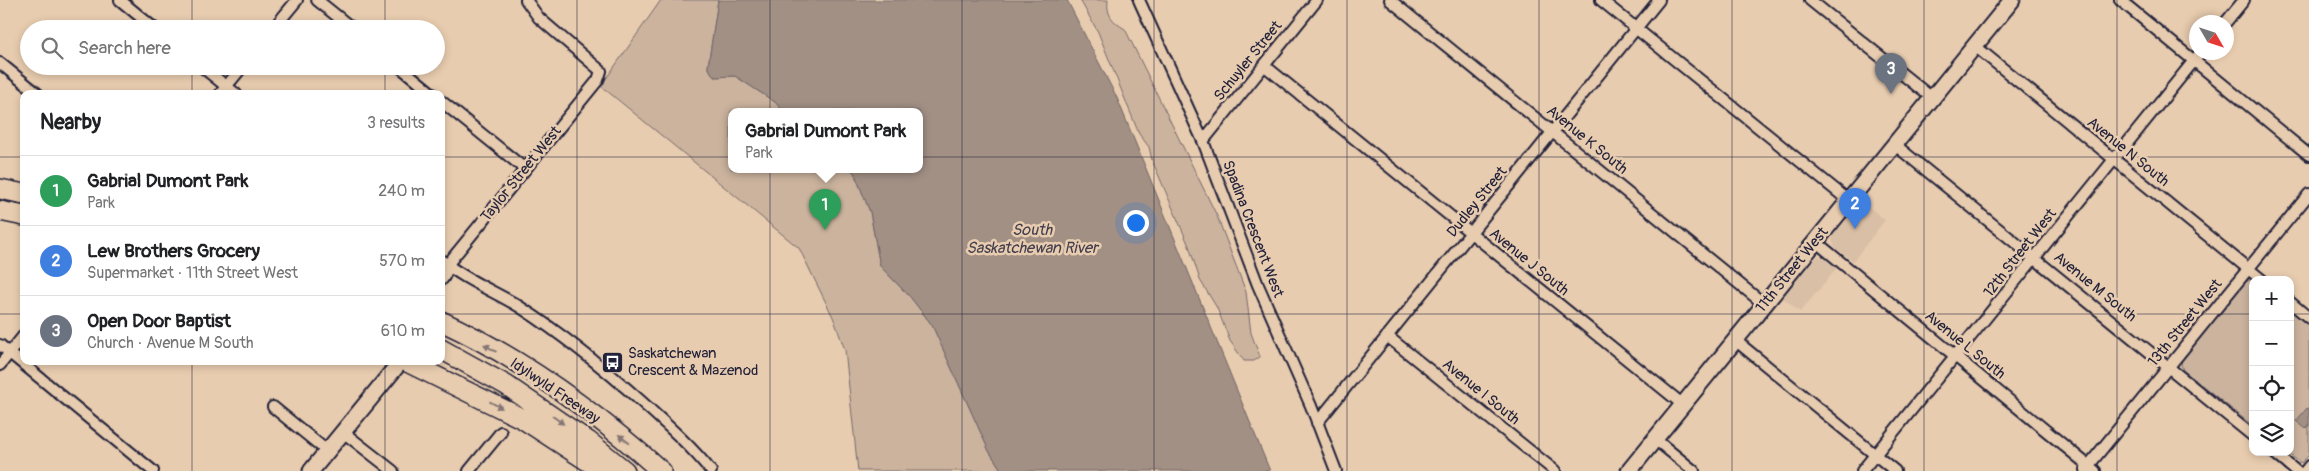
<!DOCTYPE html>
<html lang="en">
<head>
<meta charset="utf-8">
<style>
	body { margin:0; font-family:Pangolin,sans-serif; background:#f6f6f6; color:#202124 }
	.controls { position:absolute; right:15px; bottom:15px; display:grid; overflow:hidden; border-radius:10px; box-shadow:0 2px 8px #0003 }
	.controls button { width:45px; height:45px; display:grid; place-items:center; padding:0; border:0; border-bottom:1px solid #e0e0e0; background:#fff; color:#202124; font:25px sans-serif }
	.compass { position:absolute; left:2189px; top:15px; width:45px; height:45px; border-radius:50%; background:#fff; box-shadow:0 2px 8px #0003; rotate:129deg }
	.you { position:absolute; left:1135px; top:222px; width:18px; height:18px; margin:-12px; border:4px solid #fff; border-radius:50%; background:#1a73e8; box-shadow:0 0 0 8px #1a73e833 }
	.badge { display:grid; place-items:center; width:32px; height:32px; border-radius:50%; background:#0f766e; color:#fff; font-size:16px; font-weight:700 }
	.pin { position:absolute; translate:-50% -41px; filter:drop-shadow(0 1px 2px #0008) }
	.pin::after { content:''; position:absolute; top:26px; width:18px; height:15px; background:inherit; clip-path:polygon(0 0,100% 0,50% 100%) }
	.popup { position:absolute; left:728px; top:108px; width:195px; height:65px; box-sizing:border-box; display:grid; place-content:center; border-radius:10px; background:#fff; filter:drop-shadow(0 1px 4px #0005); font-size:16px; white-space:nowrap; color:#757577 }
	.popup b { font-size:19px; color:#202124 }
	.popup::after { content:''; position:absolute; left:50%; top:100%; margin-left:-10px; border:10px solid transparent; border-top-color:#fff }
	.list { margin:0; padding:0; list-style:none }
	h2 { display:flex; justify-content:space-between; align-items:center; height:65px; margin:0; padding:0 20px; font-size:21px }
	h2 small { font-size:16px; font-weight:400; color:#757577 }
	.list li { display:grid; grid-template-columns:32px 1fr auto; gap:15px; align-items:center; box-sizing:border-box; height:70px; padding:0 20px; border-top:1px solid #e0e0e0 }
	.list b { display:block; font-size:19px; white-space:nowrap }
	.list p { margin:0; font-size:16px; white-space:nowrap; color:#757577 }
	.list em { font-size:16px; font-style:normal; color:#757577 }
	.icon { flex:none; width:28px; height:28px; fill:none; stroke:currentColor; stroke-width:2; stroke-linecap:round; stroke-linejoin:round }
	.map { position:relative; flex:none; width:2309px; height:471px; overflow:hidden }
	.search { position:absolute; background:#fff; box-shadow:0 2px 8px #0003; left:20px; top:20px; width:425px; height:55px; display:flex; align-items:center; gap:12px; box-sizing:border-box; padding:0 18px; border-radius:28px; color:#757577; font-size:19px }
	.panel { position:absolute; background:#fff; box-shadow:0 2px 8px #0003; left:20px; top:90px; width:425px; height:275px; border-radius:10px }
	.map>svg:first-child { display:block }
	.built { fill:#d9bfa6 }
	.green { fill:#cbb39e; stroke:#766a6c }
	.water { fill:#a29085; stroke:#6f6467 }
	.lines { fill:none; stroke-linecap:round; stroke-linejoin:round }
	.street-casing { stroke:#22223b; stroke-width:14 }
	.secondary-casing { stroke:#22223b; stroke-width:19 }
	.highway-casing { stroke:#22223b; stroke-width:22 }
	.street { stroke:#e8ccaf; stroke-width:10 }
	.secondary { stroke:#e8ccaf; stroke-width:15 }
	.highway { stroke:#e8ccaf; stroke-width:19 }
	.oneway { fill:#857775 }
	.grid { fill:none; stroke:#22223b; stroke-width:1; stroke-opacity:0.55 }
	.labels { text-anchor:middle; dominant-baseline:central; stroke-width:5; stroke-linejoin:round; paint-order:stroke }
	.street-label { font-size:15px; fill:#22223b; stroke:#e8ccaf }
	.poi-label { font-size:15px; fill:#22223b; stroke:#e8ccaf; text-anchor:start }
	.water-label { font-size:16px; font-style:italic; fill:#423e4e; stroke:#e8ccaf }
</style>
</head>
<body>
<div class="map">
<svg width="2309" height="471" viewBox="0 0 2309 471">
	<rect width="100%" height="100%" fill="#e8ccaf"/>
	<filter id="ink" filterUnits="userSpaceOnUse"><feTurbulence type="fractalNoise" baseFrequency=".02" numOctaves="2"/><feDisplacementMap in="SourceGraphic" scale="10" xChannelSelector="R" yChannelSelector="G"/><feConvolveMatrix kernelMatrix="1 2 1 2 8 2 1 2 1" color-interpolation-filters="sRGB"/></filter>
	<g filter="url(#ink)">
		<path class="built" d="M1863,202L1885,220L1853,261L1836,248L1832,240L1834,234Z
			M1818,256L1822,257L1837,268L1800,312L1782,297Z"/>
		<path class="green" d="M661,0H718L708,67L714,77L735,76L775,102L783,111H731V169H850L854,172L870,212L880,266L911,298L932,325L989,451L1002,471H858L845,350L833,317L799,248L601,86Z
			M1080,0H1108C1106,15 1113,22 1125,29L1217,216L1246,292L1251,333L1260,357L1254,361H1244L1230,341L1217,308L1200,280L1189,246L1152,160L1149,147L1139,134L1098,32Z
			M2251,279L2254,280L2253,426L2183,370L2181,365L2182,360L2244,283Z
			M2290,309L2309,324V455L2301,463L2286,452H2290Z"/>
		<path class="water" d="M718,0H1067L1117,98L1270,471H1002L989,451L932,325L911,298L880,266L870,212L854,172L850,169H919V111H783L775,102L735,76L714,77L708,67Z
			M2307,408L2309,409V426L2306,429L2296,421Z"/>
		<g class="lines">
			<defs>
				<path id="street" d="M120,0L155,29
					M317,0L353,29
					M1139,0L1203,141L1258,285L1311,406L1336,471
					M1390,0L1764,304
					M1601,0L1848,200
					M1810,0L1932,98
					M2120,0L2309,155
					M2226,22L2244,0
					M273,29L297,0
					M1975,46L2262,280
					M0,63L38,94
					M201,66L236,94
					M399,66L433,94
					M1265,66L1682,404
					M220,94L243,66
					M441,101L525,169
					M1203,141L1317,0
					M1894,144L2253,436
					M1815,241L2095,471
					M441,260C465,280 494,291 520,307C565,336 604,368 643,403C667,425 691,446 711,471
					M447,265L598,80L601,71L539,18L526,0
					M2290,302L2309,318
					M1387,336L1555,471
					M1735,340L1895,471
					M0,345L153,471
					M0,365L24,335
					M273,407L327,451
					M1317,423L1659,0
					M343,432L393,471
					M1655,439L1694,471
					M2273,452L2296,471
					M2085,470L2309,194
					M469,471L501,432
					M1862,471L2201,52
					M2305,471L2309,466"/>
				<path id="secondary" d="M441,277L447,265
					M311,471L401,361
					M1629,471L2012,0"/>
				<path id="highway" d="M0,189L24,194
					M0,211L24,216
					M441,321C521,358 596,413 661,471
					M441,349L506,385L588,441L625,471
					M405,361L523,419L603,471"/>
			</defs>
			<use href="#street" class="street-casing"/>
			<use href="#secondary" class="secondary-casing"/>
			<use href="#highway" class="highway-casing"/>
			<use href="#street" class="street"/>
			<use href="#secondary" class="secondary"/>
			<use href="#highway" class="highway"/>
		</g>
		<defs><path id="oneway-solid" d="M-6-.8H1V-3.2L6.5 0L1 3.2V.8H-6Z" transform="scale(1.25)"/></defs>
		<g class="oneway">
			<use href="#oneway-solid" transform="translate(490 348) rotate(-149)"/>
			<use href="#oneway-solid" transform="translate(496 405) rotate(28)"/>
			<use href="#oneway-solid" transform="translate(558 420) rotate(36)"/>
			<use href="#oneway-solid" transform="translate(624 439) rotate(-142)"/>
		</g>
	</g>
	<path class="grid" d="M192,0V29M385,0V29M577,0V471M770,0V471M962,0V471M1154,0V471M1347,0V471M1539,0V471M1732,0V471M1924,0V471M2117,0V471M192,66V94M385,66V94M0,157H24M441,157H2309M0,314H24M441,314H2253M2290,314H2309M192,361V471M385,361V471"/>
	<defs>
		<symbol id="bus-square" viewBox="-11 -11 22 22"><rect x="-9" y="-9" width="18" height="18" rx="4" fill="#22223b" stroke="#e8ccaf"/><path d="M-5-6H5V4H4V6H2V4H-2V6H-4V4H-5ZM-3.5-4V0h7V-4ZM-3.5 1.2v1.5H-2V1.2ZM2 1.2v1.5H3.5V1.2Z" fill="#fff"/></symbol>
	</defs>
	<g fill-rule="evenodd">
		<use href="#bus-square" x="600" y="350" width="25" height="25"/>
	</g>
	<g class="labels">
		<g class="street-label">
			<text transform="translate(1248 61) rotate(-51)">Schuyler Street</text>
			<text transform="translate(1587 140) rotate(39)">Avenue K South</text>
			<text transform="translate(2128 152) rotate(39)">Avenue N South</text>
			<text transform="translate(521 174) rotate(-51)">Taylor Street West</text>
			<text transform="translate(1477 202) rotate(-51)">Dudley Street</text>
			<text transform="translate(1253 229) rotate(69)">Spadina Crescent West</text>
			<text transform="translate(2020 253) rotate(-52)">12th Street West</text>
			<text transform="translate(1529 262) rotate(39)">Avenue J South</text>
			<text transform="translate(1792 270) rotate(-51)">11th Street West</text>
			<text transform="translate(2095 287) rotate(39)">Avenue M South</text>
			<text transform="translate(2185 323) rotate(-51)">13th Street West</text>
			<text transform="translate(1965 345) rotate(39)">Avenue L South</text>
			<text transform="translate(555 391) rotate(34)">Idylwyld Freeway</text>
			<text transform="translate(1481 392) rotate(39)">Avenue I South</text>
		</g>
		<g class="poi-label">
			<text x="628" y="353">Saskatchewan<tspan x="628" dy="17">Crescent &amp; Mazenod</tspan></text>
		</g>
		<g class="water-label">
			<text x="1032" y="230">South<tspan x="1032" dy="18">Saskatchewan River</tspan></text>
		</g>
	</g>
</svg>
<div class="controls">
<button>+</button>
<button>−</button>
<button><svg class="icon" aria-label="locate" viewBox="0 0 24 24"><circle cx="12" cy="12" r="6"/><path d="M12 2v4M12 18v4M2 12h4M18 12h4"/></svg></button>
<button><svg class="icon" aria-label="layers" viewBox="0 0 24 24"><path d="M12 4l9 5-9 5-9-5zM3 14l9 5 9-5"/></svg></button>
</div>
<svg class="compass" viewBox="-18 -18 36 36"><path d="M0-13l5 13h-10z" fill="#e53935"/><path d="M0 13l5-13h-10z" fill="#757577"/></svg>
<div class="you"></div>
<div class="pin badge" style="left:825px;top:230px;background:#2e9e5b">1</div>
<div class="popup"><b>Gabrial Dumont Park</b>Park</div>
<div class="pin badge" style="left:1855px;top:229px;background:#3f7fe0">2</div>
<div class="pin badge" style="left:1891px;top:94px;background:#6b7280">3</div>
<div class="search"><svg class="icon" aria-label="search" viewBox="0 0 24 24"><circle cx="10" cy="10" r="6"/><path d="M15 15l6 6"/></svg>Search here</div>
<section class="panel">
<h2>Nearby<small>3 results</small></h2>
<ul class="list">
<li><span class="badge" style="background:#2e9e5b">1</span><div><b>Gabrial Dumont Park</b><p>Park</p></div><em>240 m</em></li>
<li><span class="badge" style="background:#3f7fe0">2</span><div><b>Lew Brothers Grocery</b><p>Supermarket · 11th Street West</p></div><em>570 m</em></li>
<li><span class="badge" style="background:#6b7280">3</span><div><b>Open Door Baptist</b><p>Church · Avenue M South</p></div><em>610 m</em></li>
</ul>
</section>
</div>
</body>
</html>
